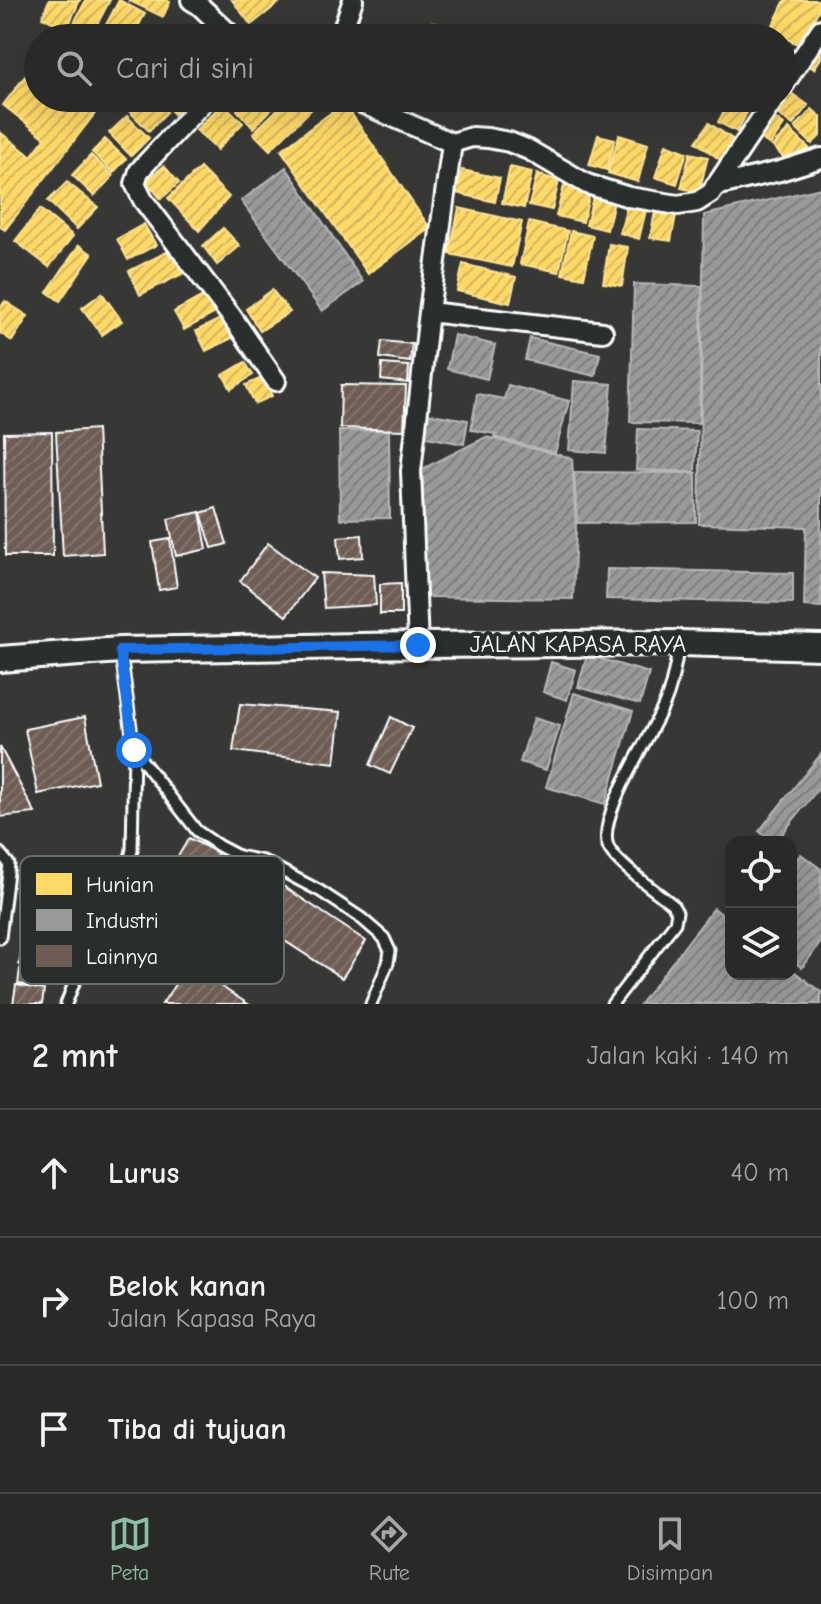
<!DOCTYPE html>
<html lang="id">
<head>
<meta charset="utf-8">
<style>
	body { margin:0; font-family:"Comic Neue",sans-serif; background:#313130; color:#f1f3f6 }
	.controls { position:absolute; right:24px; bottom:24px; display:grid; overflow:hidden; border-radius:16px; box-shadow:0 8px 32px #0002 }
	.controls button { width:72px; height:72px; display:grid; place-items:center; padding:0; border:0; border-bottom:2px solid #454545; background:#292928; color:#f1f3f6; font:40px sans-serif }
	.stop { position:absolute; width:24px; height:24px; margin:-18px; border:6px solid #1a73e8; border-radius:50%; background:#fff }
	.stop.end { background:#1a73e8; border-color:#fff; box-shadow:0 2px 8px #0008 }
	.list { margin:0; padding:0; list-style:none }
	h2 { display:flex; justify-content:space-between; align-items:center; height:104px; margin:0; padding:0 32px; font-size:34px }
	h2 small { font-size:26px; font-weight:400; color:#a5a6a8 }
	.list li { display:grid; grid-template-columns:52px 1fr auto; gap:24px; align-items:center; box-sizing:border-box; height:128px; padding:0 32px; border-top:2px solid #454545 }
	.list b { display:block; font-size:30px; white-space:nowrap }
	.list p { margin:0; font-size:26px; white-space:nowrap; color:#a5a6a8 }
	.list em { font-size:26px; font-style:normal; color:#a5a6a8 }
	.icon { flex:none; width:44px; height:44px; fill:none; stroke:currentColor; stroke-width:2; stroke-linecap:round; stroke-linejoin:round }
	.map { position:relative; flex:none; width:821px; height:1004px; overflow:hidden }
	.search { position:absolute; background:#292928; box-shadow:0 8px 32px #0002; left:24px; right:24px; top:24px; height:88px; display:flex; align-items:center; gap:20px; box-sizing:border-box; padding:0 28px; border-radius:44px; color:#a5a6a8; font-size:30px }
	.sheet { height:488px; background:#292928 }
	nav { display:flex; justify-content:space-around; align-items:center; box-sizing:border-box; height:112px; border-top:2px solid #454545; background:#292928; font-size:22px; color:#a5a6a8 }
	nav a { display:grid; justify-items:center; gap:4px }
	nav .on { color:#8abfa5 }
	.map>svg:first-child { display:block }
	.homes { fill:url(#homes-hatch); stroke:#ffe494; stroke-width:2 }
	.industry { fill:url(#industry-hatch); stroke:#b8b8b8; stroke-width:2 }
	.building { fill:url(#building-hatch); stroke:#fff; stroke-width:2 }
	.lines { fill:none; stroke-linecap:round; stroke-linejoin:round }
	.lane-casing { stroke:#fff; stroke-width:15 }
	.street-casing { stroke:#fff; stroke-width:24 }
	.secondary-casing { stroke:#fff; stroke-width:30 }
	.lane { stroke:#2a2d2e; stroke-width:9 }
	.street { stroke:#2a2d2e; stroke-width:18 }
	.secondary { stroke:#2a2d2e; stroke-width:24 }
	.route { stroke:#1a73e8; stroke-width:10 }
	.labels { text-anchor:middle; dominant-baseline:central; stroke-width:8; stroke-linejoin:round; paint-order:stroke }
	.street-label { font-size:24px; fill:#fff; stroke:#2a2d2e }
	.key { fill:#2a2d2e; stroke:#6a6c6d; stroke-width:2 }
	.key-label { font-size:22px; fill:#fff }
</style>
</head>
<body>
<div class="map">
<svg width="821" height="1004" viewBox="0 0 821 1004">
	<defs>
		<pattern id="homes-hatch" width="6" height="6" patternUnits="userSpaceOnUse" patternTransform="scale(2)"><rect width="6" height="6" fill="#ffd966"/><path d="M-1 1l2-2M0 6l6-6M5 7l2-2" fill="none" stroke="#d2b660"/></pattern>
		<pattern id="industry-hatch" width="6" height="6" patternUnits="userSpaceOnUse" patternTransform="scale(2)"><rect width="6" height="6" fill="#999"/><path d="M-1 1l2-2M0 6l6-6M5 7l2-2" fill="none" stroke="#7e7e7e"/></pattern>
		<pattern id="building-hatch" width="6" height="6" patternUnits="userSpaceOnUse" patternTransform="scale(2)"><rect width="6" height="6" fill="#6d5d54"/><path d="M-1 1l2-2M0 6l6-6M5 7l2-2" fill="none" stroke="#83756e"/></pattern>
	</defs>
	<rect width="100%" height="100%" fill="#373736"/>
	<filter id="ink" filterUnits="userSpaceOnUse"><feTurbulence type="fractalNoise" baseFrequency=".0125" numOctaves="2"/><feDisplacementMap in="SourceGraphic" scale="16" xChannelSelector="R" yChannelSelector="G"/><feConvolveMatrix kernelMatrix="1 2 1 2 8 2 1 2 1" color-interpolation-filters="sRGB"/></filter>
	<g filter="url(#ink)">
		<path class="homes" d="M49,0H80L67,29L42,17Z
			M86,0H110L90,38H81L69,32Z
			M119,0L145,14L132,38H99Z
			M128,0H166L170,2L163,17Z
			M232,0H279L280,2L251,25Z
			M785,0H821V4L802,46L770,31Z
			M432,22L459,30L457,38H427Z
			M203,23L217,38H188Z
			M364,25L403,38H360Z
			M821,44V58L814,69L802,61Z
			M38,59V98H107L5,230L0,227V132L31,156L45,138L3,105Z
			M787,90L808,105L793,125L773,111Z
			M141,98H152L167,112L149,131L128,110Z
			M159,98H190L174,114Z
			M248,98H283L253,128L237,110Z
			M289,98H317L320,101L270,150L253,133Z
			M420,98H447L444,106Z
			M731,98H738L751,105L737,132L718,122Z
			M223,103L243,123L217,150L196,130Z
			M344,103L430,228L368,274L281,150Z
			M812,109L821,117V135L812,144L795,128Z
			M769,114L784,125L770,145L755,135Z
			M127,116L149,138L131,156L109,133Z
			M709,123L740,144L726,164L696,142Z
			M789,129L809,148L792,166L772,146Z
			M598,135L615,139L607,170L589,165Z
			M619,135L648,144L638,182L608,173Z
			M105,139L126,159L113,173L92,152Z
			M666,144L687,152L677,184L655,177Z
			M690,153L708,157L699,192L681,188Z
			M91,155L113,176L94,196L72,175Z
			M164,166L179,183L161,199L146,181Z
			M510,167L532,172L524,208L502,203Z
			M200,168L229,197L199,231L168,198Z
			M462,170L500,178L495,202L456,193Z
			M537,174L559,181L552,210L529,205Z
			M67,182L98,207L77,229L48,201Z
			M565,182L591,188L583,222L556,216Z
			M595,189L616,194L607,230L586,225Z
			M628,201L647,206L639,239L620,233Z
			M656,206L677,210L671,241L650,238Z
			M459,208L522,222L512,267L449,254Z
			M40,209L73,236L49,267L15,241Z
			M529,222L568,231L559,272L520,264Z
			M144,224L156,245L128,260L117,239Z
			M223,228L240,246L217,265L203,246Z
			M571,231L593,236L584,278L562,274Z
			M609,244L628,247L622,286L603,283Z
			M79,245L92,254L60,301L47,292Z
			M176,247L190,270L140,295L129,271Z
			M463,264L516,277L510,303L457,291Z
			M272,290L290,312L260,331L246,309Z
			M102,293L122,321L102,335L82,308Z
			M208,293L219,311L184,330L174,312Z
			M5,301L28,316L12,341L0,333V308Z
			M222,318L232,338L206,351L196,331Z
			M245,362L253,375L231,389L223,375Z
			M264,377L272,396L255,404L246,385Z"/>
		<path class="industry" d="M286,167L363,282L322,311L241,201Z
			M821,188V607L804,606L806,527L699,524L704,215Z
			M634,284L702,286L699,423L630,422Z
			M454,335L495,345L487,379L447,369Z
			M530,338L600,354L595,376L525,360Z
			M574,381L612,384L606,453L569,450Z
			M508,385L569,401L555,453L494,437L495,434L471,430L477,394L504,399Z
			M425,413L468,420L464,444L421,436Z
			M638,429L697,431L695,472L636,470Z
			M389,430L390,518L340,519L339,431Z
			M486,437L572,458L576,528L573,599L426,597L422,469Z
			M574,472L696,473V522L577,523Z
			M607,569L793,573V603L606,599Z
			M587,655L649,673L640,704L578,687Z
			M551,662L576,670L567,700L543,692Z
			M574,693L633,711L605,804L546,787Z
			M534,718L560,726L546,770L520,762Z
			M821,754V785L776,842H772L759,831Z
			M801,854L821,869V942L802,968L791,959V865Z
			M714,908L731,922V974H791V969L821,992V1004H640Z"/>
		<path class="building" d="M382,341L412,344L410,362L380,358Z
			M382,364L409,366L408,383L381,380Z
			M341,385L406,386L404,430L340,428Z
			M97,429L103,553L63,556L56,432Z
			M52,432L53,556H5L4,433Z
			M216,508L227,544L212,548L201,513Z
			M200,512L207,549L176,556L168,519Z
			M362,535L363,557L340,559L338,537Z
			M170,539L177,587L159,590L152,542Z
			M268,543L315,578L286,616L240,581Z
			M321,573L374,575L376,605L324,608Z
			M401,583V614H380V584Z
			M240,704L341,712L335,763L233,751Z
			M85,717L97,782L38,794L25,729Z
			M391,717L412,728L390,774L370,765Z
			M0,747L35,813L0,817Z
			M189,838L218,853L177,919L150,903Z
			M268,876L366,941L342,978L243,914Z
			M22,947L50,952L47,970L19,965Z
			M188,965L248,1004H162Z
			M20,969L47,972L45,987L18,984Z
			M16,985L44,990L42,1004H13Z"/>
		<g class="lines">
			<defs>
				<path id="lane" d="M121,653L134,750L197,831L219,846L238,856L263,861L320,891L361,918L384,938L390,951L388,963L371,1004
					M0,853L9,864L0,938
					M115,893L237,965
					M66,1004L79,970L127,869L132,850L134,750
					M612,1004L675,923L677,912L672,904C657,892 614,862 608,846C596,815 654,733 666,700C673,683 675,664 679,646"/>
				<path id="street" d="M191,0L199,5L234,38
					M340,38L353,0
					M783,86L821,29
					M207,98L139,171L135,184L143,200L232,317L276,381
					M350,98L452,143L472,137L488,138L509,142L529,150L587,184L629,197L678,205L697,202L711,193L775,98
					M715,186L780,171L821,158
					M429,312L603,332
					M418,645L411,471L429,312L452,143"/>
				<path id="secondary" d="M0,659L120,650L418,645L680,643L821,647"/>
			</defs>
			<use href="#lane" class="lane-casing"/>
			<use href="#street" class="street-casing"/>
			<use href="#secondary" class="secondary-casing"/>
			<use href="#lane" class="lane"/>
			<use href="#street" class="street"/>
			<use href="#secondary" class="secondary"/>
		</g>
	</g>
	<g class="lines" filter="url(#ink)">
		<path class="route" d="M134,750L120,650L418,645"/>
	</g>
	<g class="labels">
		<g class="street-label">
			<text x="578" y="644">JALAN KAPASA RAYA</text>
		</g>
	</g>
	<rect x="20" y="856" width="264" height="128" rx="12" class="key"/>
	<rect x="36" y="873" width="36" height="22" fill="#ffd966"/>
	<rect x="36" y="909" width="36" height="22" fill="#999"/>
	<rect x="36" y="945" width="36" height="22" fill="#6d5d54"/>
	<g class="key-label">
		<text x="86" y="892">Hunian</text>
		<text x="86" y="928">Industri</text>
		<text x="86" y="964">Lainnya</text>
	</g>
</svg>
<div class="controls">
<button><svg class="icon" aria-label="locate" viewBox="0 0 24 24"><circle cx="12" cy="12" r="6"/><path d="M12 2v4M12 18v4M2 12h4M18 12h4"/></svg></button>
<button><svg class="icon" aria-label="layers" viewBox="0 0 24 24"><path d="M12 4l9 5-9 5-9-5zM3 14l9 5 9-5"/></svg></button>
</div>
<div class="stop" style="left:134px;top:750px"></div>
<div class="stop end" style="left:418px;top:645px"></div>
<div class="search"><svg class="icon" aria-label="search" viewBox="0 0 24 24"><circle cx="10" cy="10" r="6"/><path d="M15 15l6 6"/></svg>Cari di sini</div>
</div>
<section class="sheet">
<h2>2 mnt<small>Jalan kaki · 140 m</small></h2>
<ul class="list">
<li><svg class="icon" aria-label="ahead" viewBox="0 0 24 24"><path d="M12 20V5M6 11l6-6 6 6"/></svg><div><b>Lurus</b></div><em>40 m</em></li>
<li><svg class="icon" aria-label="right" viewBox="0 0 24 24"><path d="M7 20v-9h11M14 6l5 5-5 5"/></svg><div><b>Belok kanan</b><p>Jalan Kapasa Raya</p></div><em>100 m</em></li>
<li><svg class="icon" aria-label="arrive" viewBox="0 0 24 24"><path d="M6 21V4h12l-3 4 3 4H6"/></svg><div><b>Tiba di tujuan</b></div></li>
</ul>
</section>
<nav>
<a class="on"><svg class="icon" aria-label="map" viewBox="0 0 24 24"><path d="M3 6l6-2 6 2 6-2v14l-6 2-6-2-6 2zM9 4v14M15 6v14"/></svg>Peta</a>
<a><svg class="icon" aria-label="directions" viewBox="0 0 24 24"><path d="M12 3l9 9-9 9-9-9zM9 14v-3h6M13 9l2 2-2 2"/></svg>Rute</a>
<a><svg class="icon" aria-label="saved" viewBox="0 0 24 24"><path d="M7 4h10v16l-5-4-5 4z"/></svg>Disimpan</a>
</nav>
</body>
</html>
